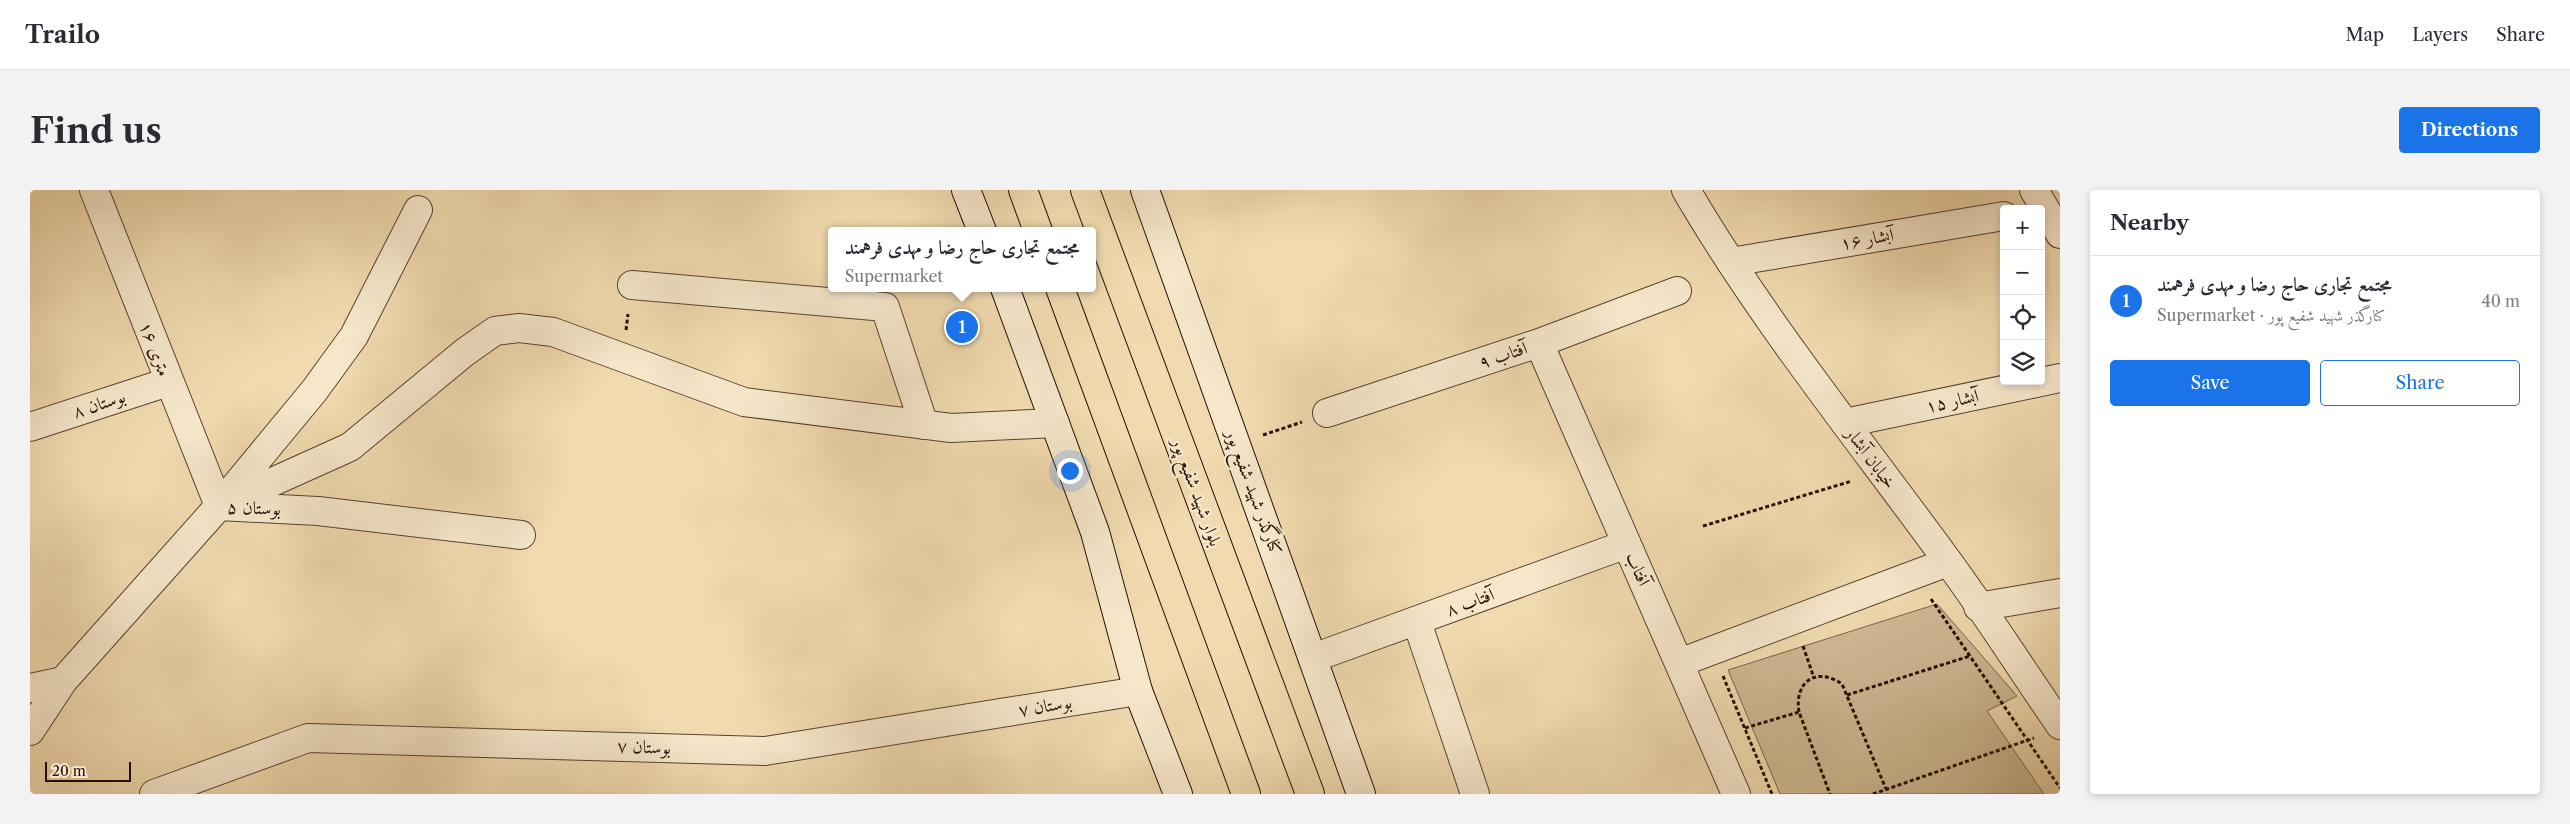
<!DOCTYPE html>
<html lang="en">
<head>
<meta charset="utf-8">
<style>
	body { margin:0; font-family:"Libre Caslon Text",Amiri,serif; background:#f2f2f3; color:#2b2b33 }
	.controls { position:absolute; right:15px; top:15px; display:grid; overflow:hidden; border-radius:5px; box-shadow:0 2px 8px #0003 }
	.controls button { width:45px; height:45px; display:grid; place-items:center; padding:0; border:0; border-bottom:1px solid #e1e1e2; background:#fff; color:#2b2b33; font:25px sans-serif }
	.scale { position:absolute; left:15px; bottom:12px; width:86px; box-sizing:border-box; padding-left:5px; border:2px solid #251008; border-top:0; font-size:14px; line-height:18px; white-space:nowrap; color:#251008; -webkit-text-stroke:4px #f6e7cb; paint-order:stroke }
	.you { position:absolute; left:1039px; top:280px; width:18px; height:18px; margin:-12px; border:4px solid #fff; border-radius:50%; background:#1a73e8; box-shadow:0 0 0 8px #1a73e833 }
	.badge { display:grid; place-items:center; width:32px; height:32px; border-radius:50%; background:#1a73e8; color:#fff; font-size:16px; font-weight:700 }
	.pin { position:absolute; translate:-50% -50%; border:2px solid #fff; box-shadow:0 1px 5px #0006 }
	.popup { position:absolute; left:798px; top:37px; width:268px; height:65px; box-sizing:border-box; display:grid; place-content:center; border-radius:5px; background:#fff; filter:drop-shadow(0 1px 4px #0005); font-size:16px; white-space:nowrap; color:#7c7c81 }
	.popup b { font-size:19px; color:#2b2b33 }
	.popup::after { content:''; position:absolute; left:50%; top:100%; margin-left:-10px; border:10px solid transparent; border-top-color:#fff }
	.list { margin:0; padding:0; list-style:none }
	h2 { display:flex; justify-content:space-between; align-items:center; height:65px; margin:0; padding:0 20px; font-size:21px }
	h2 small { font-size:16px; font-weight:400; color:#7c7c81 }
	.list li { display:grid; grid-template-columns:32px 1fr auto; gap:15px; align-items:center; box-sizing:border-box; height:90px; padding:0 20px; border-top:1px solid #e1e1e2 }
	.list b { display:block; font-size:19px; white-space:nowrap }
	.list p { margin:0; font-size:16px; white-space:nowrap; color:#7c7c81 }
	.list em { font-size:16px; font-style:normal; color:#7c7c81 }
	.actions { display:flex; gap:10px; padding:15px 20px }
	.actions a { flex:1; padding:11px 0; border:1px solid #1a73e8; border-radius:5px; text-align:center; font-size:18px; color:#1a73e8 }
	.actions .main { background:#1a73e8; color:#fff }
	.icon { flex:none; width:28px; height:28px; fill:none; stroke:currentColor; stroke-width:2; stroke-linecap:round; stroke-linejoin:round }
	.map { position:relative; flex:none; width:2030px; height:604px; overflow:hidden; border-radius:5px }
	header { display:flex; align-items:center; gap:30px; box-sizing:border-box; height:70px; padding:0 25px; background:#fff; border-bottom:1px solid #e1e1e2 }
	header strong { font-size:24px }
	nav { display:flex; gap:28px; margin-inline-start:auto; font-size:18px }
	.intro { display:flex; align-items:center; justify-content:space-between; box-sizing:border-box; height:120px; padding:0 30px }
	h1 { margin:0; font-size:35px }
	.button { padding:12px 22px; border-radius:5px; background:#1a73e8; color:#fff; font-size:18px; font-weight:700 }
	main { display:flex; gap:30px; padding:0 30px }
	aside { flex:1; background:#fff; border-radius:5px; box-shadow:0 2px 8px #0003 }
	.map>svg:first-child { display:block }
	.green { fill:#ceb893; stroke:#7a644e }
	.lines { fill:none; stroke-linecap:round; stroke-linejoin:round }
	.minor-casing { stroke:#584232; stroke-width:30 }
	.tertiary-casing { stroke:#584232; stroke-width:30 }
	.secondary-casing { stroke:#251008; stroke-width:30 }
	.primary-casing { stroke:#251008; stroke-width:30 }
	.path { stroke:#251008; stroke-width:3; stroke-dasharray:4 2.5; stroke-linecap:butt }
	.minor { stroke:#f6e7cb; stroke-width:28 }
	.tertiary { stroke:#f6e7cb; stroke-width:28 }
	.secondary { stroke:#f6e7cb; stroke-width:28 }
	.primary { stroke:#f1daaf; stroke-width:28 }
	.labels { text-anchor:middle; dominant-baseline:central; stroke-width:4.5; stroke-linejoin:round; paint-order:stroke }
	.street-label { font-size:18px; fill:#251008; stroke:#f6e7cb }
</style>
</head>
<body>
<header>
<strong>Trailo</strong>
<nav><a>Map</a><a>Layers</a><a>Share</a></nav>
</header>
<div class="intro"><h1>Find us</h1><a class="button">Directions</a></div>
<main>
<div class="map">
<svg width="2030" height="604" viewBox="0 0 2030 604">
	<rect width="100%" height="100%" fill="#f1daaf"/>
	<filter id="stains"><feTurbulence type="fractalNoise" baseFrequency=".004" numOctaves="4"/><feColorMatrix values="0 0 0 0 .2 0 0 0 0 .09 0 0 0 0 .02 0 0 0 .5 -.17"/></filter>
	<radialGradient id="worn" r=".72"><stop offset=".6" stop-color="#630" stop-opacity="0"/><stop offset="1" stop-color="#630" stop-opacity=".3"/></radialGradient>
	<path class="green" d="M1907,414L1987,506L1957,521L2014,604H1750L1698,480Z"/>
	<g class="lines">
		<defs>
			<path id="minor" d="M64,0L189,316
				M2004,0L2030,44
				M1701,72L1974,26
				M602,95L855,117L894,235
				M1509,153L1706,604
				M1297,223L1509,153L1647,101
				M1815,233L2030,188
				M0,237L138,192
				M193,311L284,201L324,146L388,20
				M189,316L320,257L435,162L465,141L489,138L523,142L714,212L921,238L1025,233
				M1948,417L2030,403
				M1387,432L1445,604
				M1283,468L1597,354
				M1649,473L1918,372
				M0,498L33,491
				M0,541L33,491L189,316L288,321L491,345
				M124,604L278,548L735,561L1108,501"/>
			<path id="tertiary" d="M1656,0C1732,130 1828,248 1917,370C1956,423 1992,480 2030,535"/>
			<path id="secondary" d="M936,0L952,41
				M1115,0L1331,604
				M975,98L1065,342L1108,501L1148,604"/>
			<path id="primary" d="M993,0L1008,41
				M1055,0L1280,604
				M1030,98L1216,604"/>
		</defs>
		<use href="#minor" class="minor-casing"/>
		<use href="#tertiary" class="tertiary-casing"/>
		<use href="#secondary" class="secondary-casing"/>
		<use href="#primary" class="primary-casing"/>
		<path class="path" d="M596,140L598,124
			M1233,245L1272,232
			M1673,336L1822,291
			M1901,409L2030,598
			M1773,456L1784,488
			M1693,486L1742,604
			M1817,505L1940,466
			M1769,522C1764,492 1786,476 1812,494L1856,599
			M1715,538L1769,522L1800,604
			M1843,604L2004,548"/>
		<use href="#minor" class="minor"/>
		<use href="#tertiary" class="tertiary"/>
		<use href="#secondary" class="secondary"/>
		<use href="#primary" class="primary"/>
	</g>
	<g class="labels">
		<g class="street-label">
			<text transform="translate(1837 49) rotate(-10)">آبشار ۱۶</text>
			<text transform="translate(125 159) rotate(69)">۱۶ متری</text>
			<text transform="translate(1473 165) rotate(-18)">آفتاب ۹</text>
			<text transform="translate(1922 211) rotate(-12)">آبشار ۱۵</text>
			<text transform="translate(69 214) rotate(-18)">بوستان ۸</text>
			<text transform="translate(1841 268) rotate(53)">خیابان آبشار</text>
			<text transform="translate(1167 302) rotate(70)">بلوار شهید شفیع پور</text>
			<text transform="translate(1224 302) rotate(70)">کنارگذر شهید شفیع پور</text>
			<text transform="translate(224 318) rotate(2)">بوستان ۵</text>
			<text transform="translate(1608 379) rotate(66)">آفتاب</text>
			<text transform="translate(1440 412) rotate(-20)">آفتاب ۸</text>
			<text transform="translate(1015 516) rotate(-9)">بوستان ۷</text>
			<text transform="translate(614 557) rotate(2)">بوستان ۷</text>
		</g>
	</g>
	<rect width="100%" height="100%" filter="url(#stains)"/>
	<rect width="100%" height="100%" fill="url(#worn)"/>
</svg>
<div class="controls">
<button>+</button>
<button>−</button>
<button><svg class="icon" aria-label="locate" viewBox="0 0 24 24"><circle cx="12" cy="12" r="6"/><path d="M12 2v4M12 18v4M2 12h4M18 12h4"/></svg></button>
<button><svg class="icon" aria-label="layers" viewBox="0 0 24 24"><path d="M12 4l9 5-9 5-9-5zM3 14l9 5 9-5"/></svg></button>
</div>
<div class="scale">20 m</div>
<div class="you"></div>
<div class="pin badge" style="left:932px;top:137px">1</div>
<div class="popup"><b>مجتمع تجاری حاج رضا و مهدی فرهمند</b>Supermarket</div>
</div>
<aside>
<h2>Nearby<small></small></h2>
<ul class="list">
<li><span class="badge">1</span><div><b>مجتمع تجاری حاج رضا و مهدی فرهمند</b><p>Supermarket · کنارگذر شهید شفیع پور</p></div><em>40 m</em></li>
</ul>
<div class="actions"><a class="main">Save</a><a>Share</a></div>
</aside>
</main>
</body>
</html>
